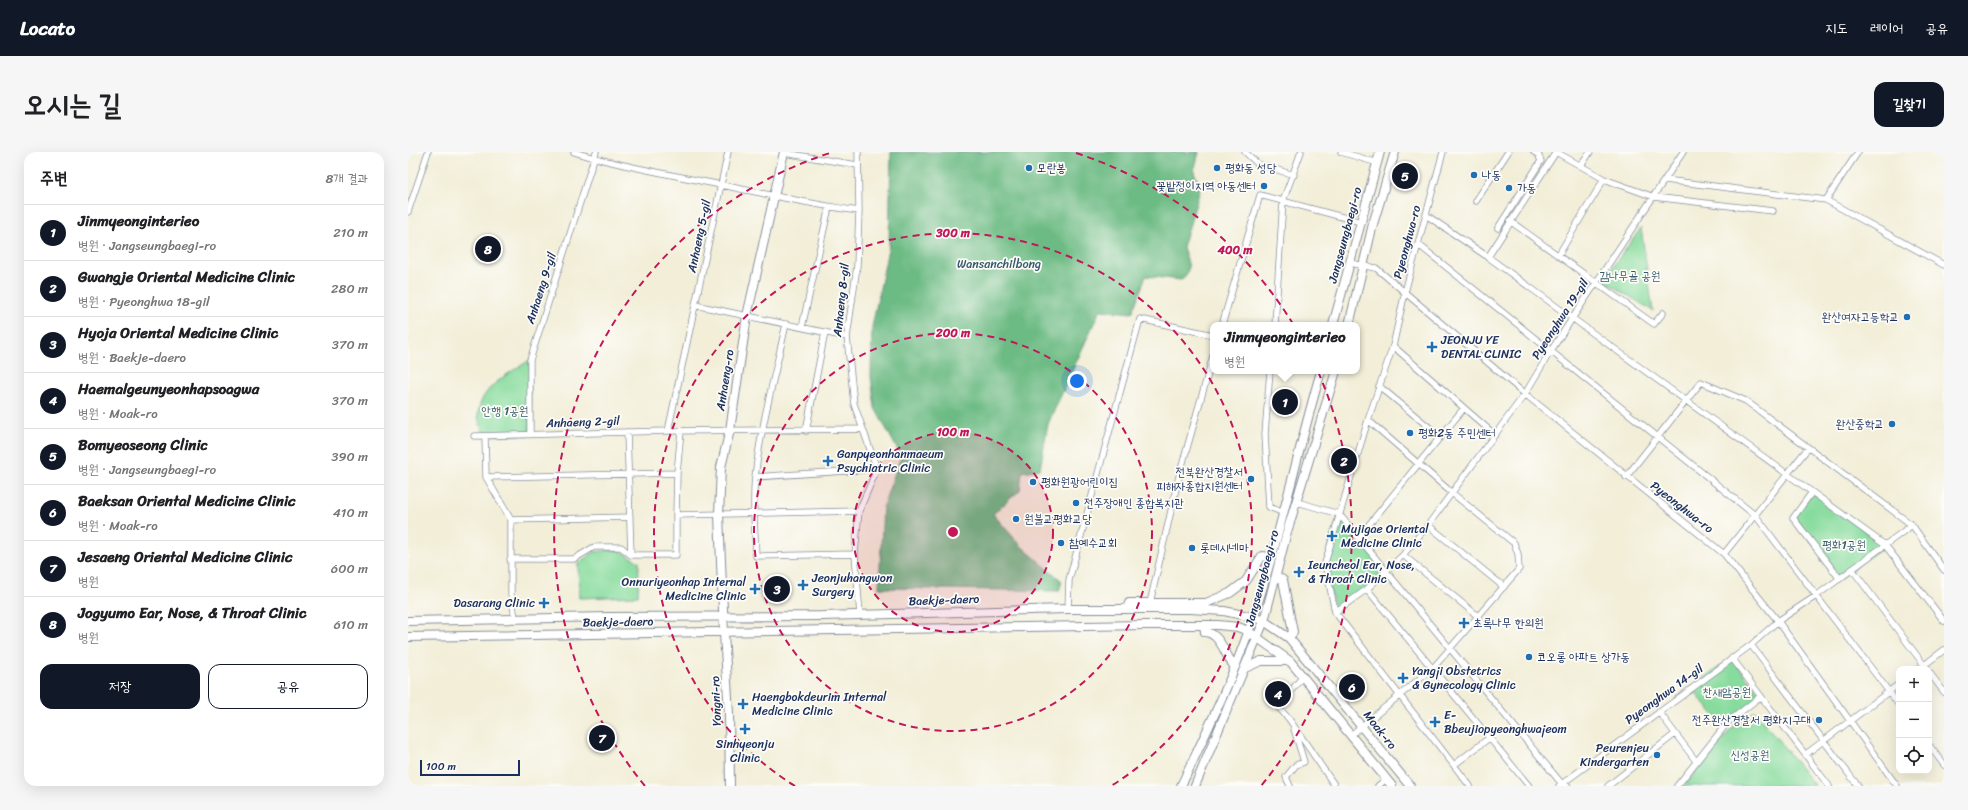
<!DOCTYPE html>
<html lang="ko">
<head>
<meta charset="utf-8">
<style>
	body { margin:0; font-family:Sriracha,"Poor Story",sans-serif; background:#f6f6f6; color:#202124 }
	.controls { position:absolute; right:12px; bottom:12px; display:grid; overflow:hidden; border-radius:8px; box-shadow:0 4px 16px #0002 }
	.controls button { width:36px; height:36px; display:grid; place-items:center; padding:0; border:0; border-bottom:1px solid #e0e0e0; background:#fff; color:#202124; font:20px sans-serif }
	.scale { position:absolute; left:12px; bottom:10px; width:100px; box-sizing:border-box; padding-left:4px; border:2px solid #1b2f5e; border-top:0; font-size:11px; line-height:14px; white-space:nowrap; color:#1b2f5e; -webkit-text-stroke:3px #fdfcf7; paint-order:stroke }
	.you { position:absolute; left:669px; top:229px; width:14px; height:14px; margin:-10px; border:3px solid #fff; border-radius:50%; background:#1a73e8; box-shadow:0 0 0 6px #1a73e833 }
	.badge { display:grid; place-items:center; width:26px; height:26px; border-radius:50%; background:#111827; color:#fff; font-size:13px; font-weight:700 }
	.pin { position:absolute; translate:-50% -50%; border:2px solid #fff; box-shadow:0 1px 4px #0006 }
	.popup { position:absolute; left:802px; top:170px; width:150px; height:52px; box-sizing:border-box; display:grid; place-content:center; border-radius:8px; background:#fff; filter:drop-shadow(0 1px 3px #0005); font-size:13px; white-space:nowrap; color:#757577 }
	.popup b { font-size:15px; color:#202124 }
	.popup::after { content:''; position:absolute; left:50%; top:100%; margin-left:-8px; border:8px solid transparent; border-top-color:#fff }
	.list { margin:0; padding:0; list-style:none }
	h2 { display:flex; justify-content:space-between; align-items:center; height:52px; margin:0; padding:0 16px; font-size:17px }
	h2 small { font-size:13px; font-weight:400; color:#757577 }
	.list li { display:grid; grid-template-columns:26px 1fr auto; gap:12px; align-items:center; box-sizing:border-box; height:56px; padding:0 16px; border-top:1px solid #e0e0e0 }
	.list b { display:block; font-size:15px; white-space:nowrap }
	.list p { margin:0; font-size:13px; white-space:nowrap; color:#757577 }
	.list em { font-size:13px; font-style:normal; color:#757577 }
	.actions { display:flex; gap:8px; padding:12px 16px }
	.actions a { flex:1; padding:9px 0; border:1px solid #111827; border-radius:12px; text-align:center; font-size:14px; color:#111827 }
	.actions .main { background:#111827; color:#fff }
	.icon { flex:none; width:22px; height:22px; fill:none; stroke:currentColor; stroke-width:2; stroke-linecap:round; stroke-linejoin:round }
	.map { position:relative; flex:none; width:1536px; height:634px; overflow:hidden; border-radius:12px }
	header { display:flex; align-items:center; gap:24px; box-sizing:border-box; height:56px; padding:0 20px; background:#111827; color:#fff }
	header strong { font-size:19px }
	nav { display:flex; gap:22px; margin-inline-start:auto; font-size:14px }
	.intro { display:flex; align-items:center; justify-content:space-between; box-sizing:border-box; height:96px; padding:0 24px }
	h1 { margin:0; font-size:28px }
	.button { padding:10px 18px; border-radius:12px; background:#111827; color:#fff; font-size:14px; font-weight:700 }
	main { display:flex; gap:24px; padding:0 24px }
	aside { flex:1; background:#fff; border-radius:12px; box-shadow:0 4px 16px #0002 }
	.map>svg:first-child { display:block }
	.green { fill:#87db9d; stroke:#51857e }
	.forest { fill:#6dbb84; stroke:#447571 }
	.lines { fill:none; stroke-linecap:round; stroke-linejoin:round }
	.street-casing { stroke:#868e9b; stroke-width:7 }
	.secondary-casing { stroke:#868e9b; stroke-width:10 }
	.street { stroke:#fff; stroke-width:5.5 }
	.secondary { stroke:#fff; stroke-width:8 }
	.ring { fill:none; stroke:#c2185b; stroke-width:2; stroke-dasharray:7 5 }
	.poi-dot { fill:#1f6fb2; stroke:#fdfcf7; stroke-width:1.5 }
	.labels { text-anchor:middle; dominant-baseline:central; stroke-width:3.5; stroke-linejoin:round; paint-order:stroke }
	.poi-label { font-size:12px; fill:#1b2f5e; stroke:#fdfcf7; text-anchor:start }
	.street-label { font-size:12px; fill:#1b2f5e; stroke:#fdfcf7 }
	.park-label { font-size:12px; fill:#365a6e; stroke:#fdfcf7 }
	.centre { fill:#c2185b; stroke:#fdfcf7; stroke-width:2 }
	.ring-label { font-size:12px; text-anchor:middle; font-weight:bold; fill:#c2185b; stroke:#fdfcf7; stroke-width:3.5; stroke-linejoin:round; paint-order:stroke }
</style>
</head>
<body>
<header>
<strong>Locato</strong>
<nav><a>지도</a><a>레이어</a><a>공유</a></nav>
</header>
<div class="intro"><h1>오시는 길</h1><a class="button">길찾기</a></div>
<main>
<aside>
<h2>주변<small>8개 결과</small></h2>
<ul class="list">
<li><span class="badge">1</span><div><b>Jinmyeonginterieo</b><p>병원 · Jangseungbaegi-ro</p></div><em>210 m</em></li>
<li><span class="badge">2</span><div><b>Gwangje Oriental Medicine Clinic</b><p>병원 · Pyeonghwa 18-gil</p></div><em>280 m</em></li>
<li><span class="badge">3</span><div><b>Hyoja Oriental Medicine Clinic</b><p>병원 · Baekje-daero</p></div><em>370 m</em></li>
<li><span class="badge">4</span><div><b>Haemalgeunyeonhapsoagwa</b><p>병원 · Moak-ro</p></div><em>370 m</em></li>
<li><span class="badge">5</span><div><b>Bomyeoseong Clinic</b><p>병원 · Jangseungbaegi-ro</p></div><em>390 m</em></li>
<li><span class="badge">6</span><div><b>Baeksan Oriental Medicine Clinic</b><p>병원 · Moak-ro</p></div><em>410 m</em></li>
<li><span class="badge">7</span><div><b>Jesaeng Oriental Medicine Clinic</b><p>병원</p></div><em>600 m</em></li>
<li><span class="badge">8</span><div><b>Jogyumo Ear, Nose, &amp; Throat Clinic</b><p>병원</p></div><em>610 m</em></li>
</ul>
<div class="actions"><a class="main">저장</a><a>공유</a></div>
</aside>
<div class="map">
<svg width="1536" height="634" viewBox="0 0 1536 634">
	<rect width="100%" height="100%" fill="#fdfcf7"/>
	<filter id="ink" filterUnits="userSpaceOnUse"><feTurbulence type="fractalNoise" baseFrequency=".025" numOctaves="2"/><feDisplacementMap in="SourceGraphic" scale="8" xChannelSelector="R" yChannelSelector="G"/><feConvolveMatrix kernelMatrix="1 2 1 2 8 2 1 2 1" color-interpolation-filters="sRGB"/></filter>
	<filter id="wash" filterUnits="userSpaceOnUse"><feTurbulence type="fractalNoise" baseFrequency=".012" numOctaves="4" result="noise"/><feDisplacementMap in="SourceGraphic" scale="16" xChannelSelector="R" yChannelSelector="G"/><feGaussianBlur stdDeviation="0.9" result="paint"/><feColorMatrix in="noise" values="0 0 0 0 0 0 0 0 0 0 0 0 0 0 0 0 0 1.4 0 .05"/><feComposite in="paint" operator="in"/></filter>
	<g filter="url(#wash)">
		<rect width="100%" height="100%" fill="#f2eed8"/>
		<path class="green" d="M1233,76L1245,159L1195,128Z
			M122,208V283L77,284C75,278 70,270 70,263C72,234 101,222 122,208Z
			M1404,340L1477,393L1432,427L1385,366Z
			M931,362L978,419L927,460L917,411Z
			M202,398L213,399L231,410L230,444L171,446L170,411L186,400Z
			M1324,506L1353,544L1316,574L1283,536Z
			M1347,559L1407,634H1276L1324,576Z"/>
		<path class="forest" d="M483,0H791L786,19L792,38L775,95L781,115L778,123L773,128L738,124L724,161L692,158L640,272L632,317L614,320L612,338L585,362L613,394L654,429L651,439L471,436L475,354L493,304L467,256L463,225L464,175L481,93Z"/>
	</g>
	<g filter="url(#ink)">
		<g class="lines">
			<defs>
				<path id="street" d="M166,0C207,13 251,20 293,29C346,39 398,52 451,59
					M450,0L451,59L449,114L439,185L446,252L469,317L451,359L447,402L452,463
					M837,0L850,12L886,23
					M933,0L970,11
					M1035,0L997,140L985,194L960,268L917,411L927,460L1062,634
					M376,1L449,13
					M1173,14L1182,0
					M1257,28L1418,48L1536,113
					M1418,48L1450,0
					M1068,49L1100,0
					M0,60L20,0
					M1018,63L1080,105L1477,393L1536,469
					M1102,69L1246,172L1255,161
					M1090,76L1133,9L1130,2L1126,0
					M1011,93L1348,364L1491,553
					M1151,102L1196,27
					M1080,105L1148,0L1196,27L1246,45L1365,59
					M942,111L968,116L1117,242L1316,402L1370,469L1489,634
					M287,153L439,185
					M378,172C367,222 353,274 347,325C344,351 347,378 348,404L447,402
					M814,173L852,43L953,70
					M867,173L875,49L893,0
					M394,175L421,55
					M985,194L1087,283
					M862,219L857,282L861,355L876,361
					M971,234L1033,285
					M260,279L320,0
					M398,279L417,180
					M219,280L223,403
					M122,283V208L188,0
					M66,284L260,279L453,277
					M77,284L78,325L103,368V442L107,466
					M78,325L269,321
					M347,325L469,317
					M1218,325L1293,230L1338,249L1504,373L1536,418
					M1404,340L1385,366L1432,427
					M889,350L931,362L1154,632L1160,634
					M268,363L269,321L273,279
					M103,368L222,365
					M1020,373L1096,435
					M950,386L1056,256
					M1316,402L1400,296
					M995,403L1071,465
					M102,407H166L186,395H213L223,403H268V363L451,359
					M1444,417L1519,517
					M959,437L1121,634
					M742,451L770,328L805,204
					M660,457L661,428L732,167L805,183
					M927,460L959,437L995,403L1020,373L1117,242L1142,200L1275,0
					M1343,493L1450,634
					M1324,506L1421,634
					M1511,517L1536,498
					M1521,520L1536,540
					M895,524L870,555L881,567L927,634
					M1251,560L1288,609
					M943,583L1025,516L1111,417L1110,402L1106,391L1044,341L960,268
					M1521,593L1536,613
					M1398,602L1491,532
					M1046,613L1081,586
					M882,634L878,625L888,613L896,610L886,577
					M970,634L978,627
					M1151,634L1343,493L1370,469L1408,444L1504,373
					M1200,634L1267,582
					M1269,634L1320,570L1353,544"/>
				<path id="secondary" d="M925,173L972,0
					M941,173L965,72L987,0
					M868,424L875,428L885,480L881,486
					M719,457L721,451H798L822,441L838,429L854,404L863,405
					M0,469L202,465L414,464L660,457H782L816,459L845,465L856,469L881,486L1002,634
					M796,473L797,480C813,481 817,505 827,515
					M0,485L737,473H810L830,475L840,479L882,509L984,634
					M837,516L853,509H882
					M322,634L321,562L316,481L311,363L313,315L322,278L339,164L376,0
					M773,634C797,583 822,532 841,478C870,393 888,305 913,219
					M787,634L856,469L879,380L928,219"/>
			</defs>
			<use href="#street" class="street-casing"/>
			<use href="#secondary" class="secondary-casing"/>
			<use href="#street" class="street"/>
			<use href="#secondary" class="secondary"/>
		</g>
	</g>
	<circle cx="545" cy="380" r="100" fill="#c2185b" fill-opacity=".12"/>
	<g class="ring">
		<circle cx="545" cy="380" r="100"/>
		<circle cx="545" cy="380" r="199"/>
		<path d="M387 634A299 299 0 1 1 703 634"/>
		<path d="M237 634A399 399 0 0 1 422 1M668 1A399 399 0 0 1 853 634"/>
	</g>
	<g class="poi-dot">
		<circle cx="621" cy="16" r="4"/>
		<circle cx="809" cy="16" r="4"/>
		<circle cx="1066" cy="23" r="4"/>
		<circle cx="856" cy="34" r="4"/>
		<circle cx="1101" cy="36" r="4"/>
		<circle cx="1499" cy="165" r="4"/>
		<path d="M1022 189h4v4h4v4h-4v4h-4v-4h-4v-4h4z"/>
		<circle cx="1484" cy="272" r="4"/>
		<circle cx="1002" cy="281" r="4"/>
		<path d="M418 303h4v4h4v4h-4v4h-4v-4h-4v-4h4z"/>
		<circle cx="843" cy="327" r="4"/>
		<circle cx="625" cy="330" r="4"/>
		<circle cx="668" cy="351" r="4"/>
		<circle cx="608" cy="367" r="4"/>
		<path d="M922 378h4v4h4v4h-4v4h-4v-4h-4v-4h4z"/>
		<circle cx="653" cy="391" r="4"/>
		<circle cx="784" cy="396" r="4"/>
		<path d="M889 414h4v4h4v4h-4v4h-4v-4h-4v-4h4z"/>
		<path d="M393 427h4v4h4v4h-4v4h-4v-4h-4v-4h4z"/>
		<path d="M345 431h4v4h4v4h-4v4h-4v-4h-4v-4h4z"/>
		<path d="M134 445h4v4h4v4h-4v4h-4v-4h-4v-4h4z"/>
		<path d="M1054 465h4v4h4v4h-4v4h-4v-4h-4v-4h4z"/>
		<circle cx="1121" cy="505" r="4"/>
		<path d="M993 520h4v4h4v4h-4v4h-4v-4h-4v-4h4z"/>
		<path d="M333 546h4v4h4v4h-4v4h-4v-4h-4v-4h4z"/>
		<circle cx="1411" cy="568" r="4"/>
		<path d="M1025 564h4v4h4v4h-4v4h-4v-4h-4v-4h4z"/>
		<path d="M335 571h4v4h4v4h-4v4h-4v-4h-4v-4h4z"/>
		<circle cx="1249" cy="603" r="4"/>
	</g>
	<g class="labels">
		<g class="poi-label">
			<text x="629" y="16">모란봉</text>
			<text x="817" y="16">평화동 성당</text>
			<text x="1074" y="23">나동</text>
			<text x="848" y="34" text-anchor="end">꽃밭정이지역 아동센터</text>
			<text x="1109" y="36">가동</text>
			<text x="1491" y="165" text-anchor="end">완산여자고등학교</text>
			<text x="1033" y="188">JEONJU YE<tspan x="1033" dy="14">DENTAL CLINIC</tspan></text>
			<text x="1476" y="272" text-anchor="end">완산중학교</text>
			<text x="1010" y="281">평화2동 주민센터</text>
			<text x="429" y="302">Ganpyeonhanmaeum<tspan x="429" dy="14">Psychiatric Clinic</tspan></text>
			<text x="835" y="320" text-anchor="end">전북완산경찰서<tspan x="835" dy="14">피해자종합지원센터</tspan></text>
			<text x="633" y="330">평화원광어린이집</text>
			<text x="676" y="351">전주장애인 종합복지관</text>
			<text x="616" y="367">원불교평화교당</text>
			<text x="933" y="377">Mujigae Oriental<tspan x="933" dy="14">Medicine Clinic</tspan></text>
			<text x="661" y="391">참예수교회</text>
			<text x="792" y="396">롯데시네마</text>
			<text x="900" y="413">Ieuncheol Ear, Nose,<tspan x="900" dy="14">&amp; Throat Clinic</tspan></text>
			<text x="404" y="426">Jeonjuhangwon<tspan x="404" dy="14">Surgery</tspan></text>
			<text x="338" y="430" text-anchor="end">Onnuriyeonhap Internal<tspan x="338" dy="14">Medicine Clinic</tspan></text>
			<text x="127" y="451" text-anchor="end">Dasarang Clinic</text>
			<text x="1065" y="471">초록나무 한의원</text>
			<text x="1129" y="505">코오롱 아파트 상가동</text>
			<text x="1004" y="519">Yangji Obstetrics<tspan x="1004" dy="14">&amp; Gynecology Clinic</tspan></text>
			<text x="344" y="545">Haengbokdeurim Internal<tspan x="344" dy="14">Medicine Clinic</tspan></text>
			<text x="1036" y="563">E-<tspan x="1036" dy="14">Bbeujiopyeonghwajeom</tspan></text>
			<text x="1403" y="568" text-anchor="end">전주완산경찰서 평화지구대</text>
			<text x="337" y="592" text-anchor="middle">Sinhyeonju<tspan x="337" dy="14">Clinic</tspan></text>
			<text x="1241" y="596" text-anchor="end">Peurenjeu<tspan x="1241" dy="14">Kindergarten</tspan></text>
		</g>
		<g class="street-label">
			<text transform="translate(937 83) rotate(-75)">Jangseungbaegi-ro</text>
			<text transform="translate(291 84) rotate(-78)">Anhaeng 5-gil</text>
			<text transform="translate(999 90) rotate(-75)">Pyeonghwa-ro</text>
			<text transform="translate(133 136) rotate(-72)">Anhaeng 9-gil</text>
			<text transform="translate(433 148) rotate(-84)">Anhaeng 8-gil</text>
			<text transform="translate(1152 167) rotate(-57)">Pyeonghwa 19-gil</text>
			<text transform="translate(317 228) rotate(-81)">Anhaeng-ro</text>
			<text transform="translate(175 270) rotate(-2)">Anhaeng 2-gil</text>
			<text transform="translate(1274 355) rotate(38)">Pyeonghwa-ro</text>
			<text transform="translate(854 426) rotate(-75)">Jangseungbaegi-ro</text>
			<text transform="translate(536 448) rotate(-2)">Baekje-daero</text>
			<text transform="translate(210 470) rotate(-1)">Baekje-daero</text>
			<text transform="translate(1256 542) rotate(-36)">Pyeonghwa 14-gil</text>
			<text transform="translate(308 549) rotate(-92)">Yongni-ro</text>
			<text transform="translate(972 578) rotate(52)">Moak-ro</text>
		</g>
		<g class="park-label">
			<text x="591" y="112">Wansanchilbong</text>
			<text x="1222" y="124">감나무골 공원</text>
			<text x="97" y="259">안행 1공원</text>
			<text x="1436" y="393">평화1공원</text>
			<text x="1319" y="540">찬새암공원</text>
			<text x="1342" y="603">신성공원</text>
		</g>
	</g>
	<circle cx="545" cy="380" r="6" class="centre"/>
	<g class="ring-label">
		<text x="545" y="85">300 m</text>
		<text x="827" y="102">400 m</text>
		<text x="545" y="185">200 m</text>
		<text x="545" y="284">100 m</text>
	</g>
</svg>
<div class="controls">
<button>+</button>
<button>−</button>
<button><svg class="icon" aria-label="locate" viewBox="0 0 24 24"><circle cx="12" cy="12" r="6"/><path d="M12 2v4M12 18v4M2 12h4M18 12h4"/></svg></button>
</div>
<div class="scale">100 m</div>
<div class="you"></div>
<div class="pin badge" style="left:877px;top:250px">1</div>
<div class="popup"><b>Jinmyeonginterieo</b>병원</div>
<div class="pin badge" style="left:936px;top:309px">2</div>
<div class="pin badge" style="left:369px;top:437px">3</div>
<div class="pin badge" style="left:870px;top:542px">4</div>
<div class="pin badge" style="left:997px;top:24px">5</div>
<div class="pin badge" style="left:944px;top:535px">6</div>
<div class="pin badge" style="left:194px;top:586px">7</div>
<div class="pin badge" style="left:80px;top:97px">8</div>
</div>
</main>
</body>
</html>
